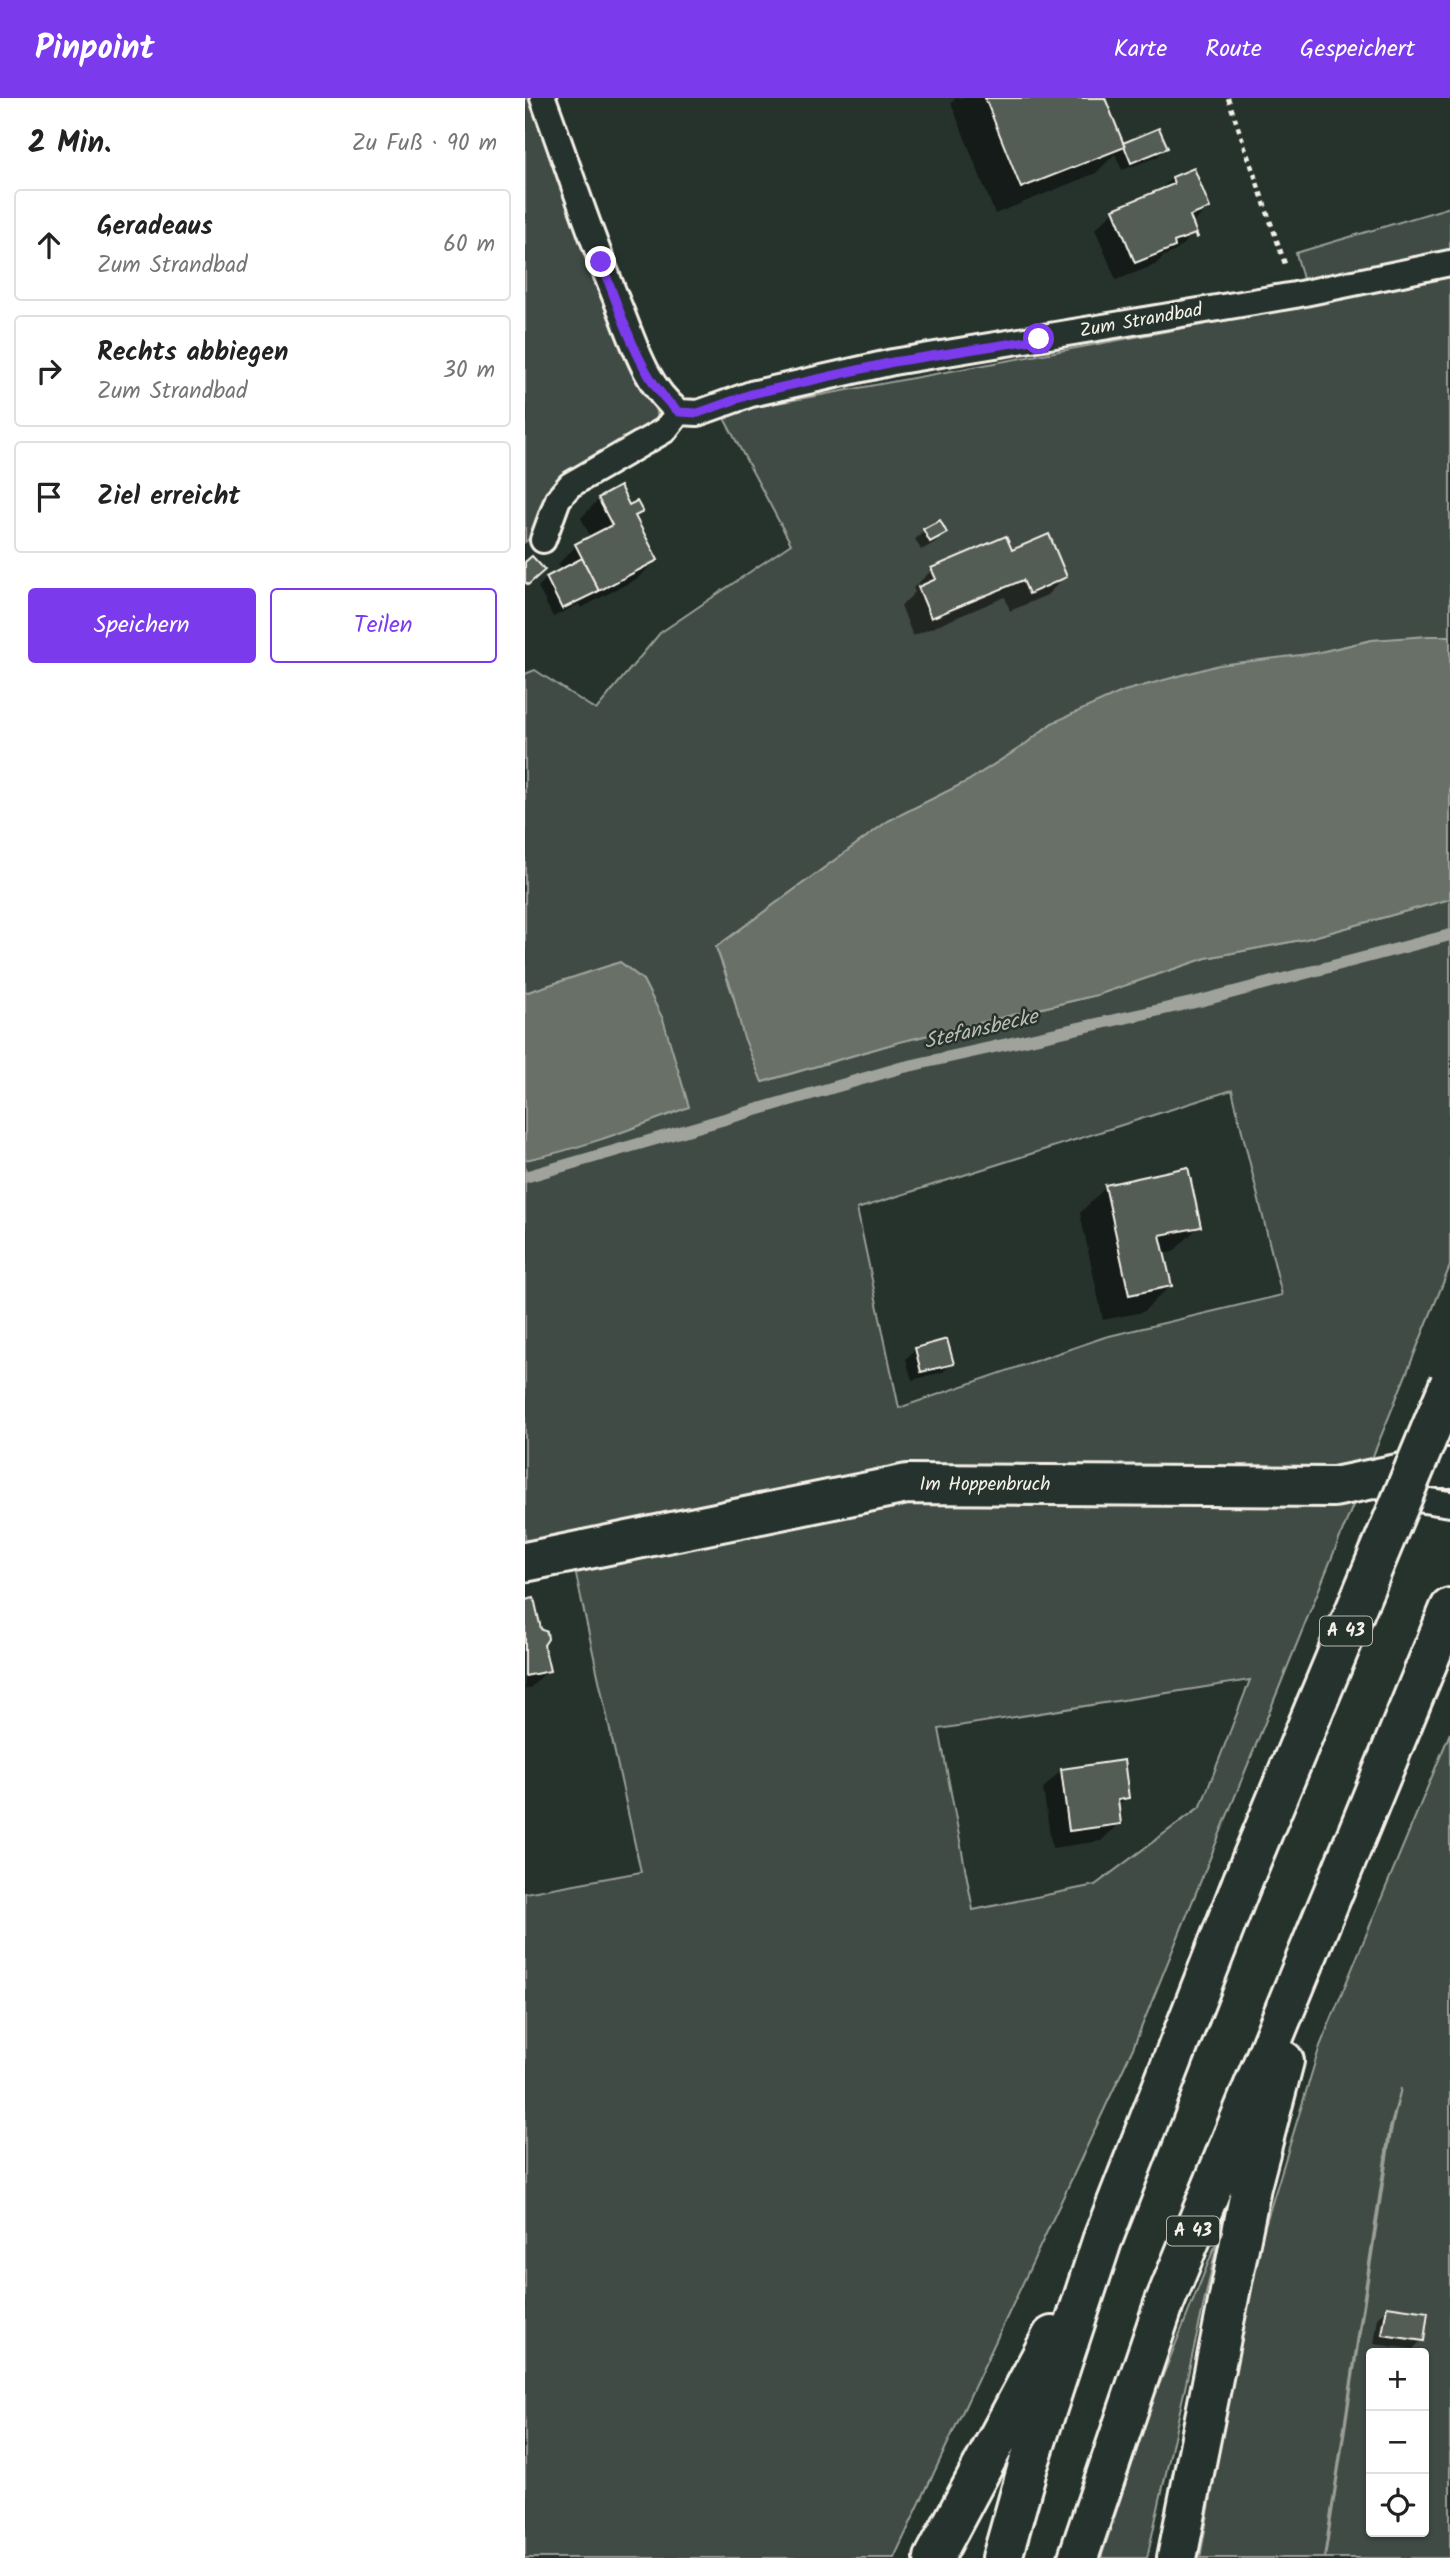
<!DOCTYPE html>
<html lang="de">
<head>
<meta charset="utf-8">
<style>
	body { margin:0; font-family:Kalam,sans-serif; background:#f2f2f2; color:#222 }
	.controls { position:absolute; right:21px; bottom:21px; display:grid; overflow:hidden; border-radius:7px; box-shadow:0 2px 5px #0004 }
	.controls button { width:63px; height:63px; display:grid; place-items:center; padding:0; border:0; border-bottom:2px solid #e0e0e0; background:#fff; color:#222; font:35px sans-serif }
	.stop { position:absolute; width:21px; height:21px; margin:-16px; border:5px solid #7c3aed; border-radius:50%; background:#fff }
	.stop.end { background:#7c3aed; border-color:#fff; box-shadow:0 2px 7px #0008 }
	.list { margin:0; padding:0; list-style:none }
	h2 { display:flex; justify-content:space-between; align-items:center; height:91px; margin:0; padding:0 28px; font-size:30px }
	h2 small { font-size:23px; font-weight:400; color:#767676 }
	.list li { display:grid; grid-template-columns:46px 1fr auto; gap:21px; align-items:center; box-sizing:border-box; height:112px; margin:0 14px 14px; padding:0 14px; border:2px solid #e0e0e0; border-radius:7px }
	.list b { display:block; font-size:26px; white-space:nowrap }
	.list p { margin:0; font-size:23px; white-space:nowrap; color:#767676 }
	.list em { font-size:23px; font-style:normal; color:#767676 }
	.actions { display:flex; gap:14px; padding:21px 28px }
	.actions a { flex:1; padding:16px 0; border:2px solid #7c3aed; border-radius:7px; text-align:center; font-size:24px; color:#7c3aed }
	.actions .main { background:#7c3aed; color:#fff }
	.icon { flex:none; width:38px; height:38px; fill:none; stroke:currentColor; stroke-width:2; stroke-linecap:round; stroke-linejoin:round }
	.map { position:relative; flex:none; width:925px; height:2460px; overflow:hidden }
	header { display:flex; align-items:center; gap:42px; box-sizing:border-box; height:98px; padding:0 35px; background:#7c3aed; color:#fff }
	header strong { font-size:33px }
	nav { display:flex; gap:38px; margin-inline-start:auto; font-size:24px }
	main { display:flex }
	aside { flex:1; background:#fff }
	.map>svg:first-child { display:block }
	.green { fill:#414b45; stroke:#9a9e96; stroke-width:2; fill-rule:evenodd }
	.water { fill:#676f68; stroke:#9fa39b; stroke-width:2 }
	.shadow { fill:#0007 }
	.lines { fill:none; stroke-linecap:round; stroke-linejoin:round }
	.stream { stroke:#9fa39b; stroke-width:12 }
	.building { fill:#525c55; stroke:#f4f1e8; stroke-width:2 }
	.lane-casing { stroke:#f4f1e8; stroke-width:30 }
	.street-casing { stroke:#f4f1e8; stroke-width:44 }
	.highway-casing { stroke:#f4f1e8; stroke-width:44 }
	.path { stroke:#f4f1e8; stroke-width:4.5; stroke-dasharray:5 5; stroke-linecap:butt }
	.lane { stroke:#26332d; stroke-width:24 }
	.street { stroke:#26332d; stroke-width:38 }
	.highway { stroke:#26332d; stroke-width:38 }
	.highway-bridge-casing { stroke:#f4f1e8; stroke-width:44; stroke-linecap:butt }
	.highway-bridge { stroke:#26332d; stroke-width:38 }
	.route { stroke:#7c3aed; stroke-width:9 }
	.labels { text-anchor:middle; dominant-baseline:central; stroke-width:5; stroke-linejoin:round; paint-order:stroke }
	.shield { fill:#26332d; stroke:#b6b8b0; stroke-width:2 }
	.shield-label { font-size:18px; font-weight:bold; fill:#f4f1e8 }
	.street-label { font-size:19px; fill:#f4f1e8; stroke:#26332d }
	.water-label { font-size:21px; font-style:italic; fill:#bcbdb5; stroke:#26332d }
</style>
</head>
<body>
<header>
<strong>Pinpoint</strong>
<nav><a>Karte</a><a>Route</a><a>Gespeichert</a></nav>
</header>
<main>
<aside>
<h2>2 Min.<small>Zu Fuß · 90 m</small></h2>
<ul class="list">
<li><svg class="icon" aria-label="ahead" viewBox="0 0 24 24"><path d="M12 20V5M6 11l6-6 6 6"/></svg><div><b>Geradeaus</b><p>Zum Strandbad</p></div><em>60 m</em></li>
<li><svg class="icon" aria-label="right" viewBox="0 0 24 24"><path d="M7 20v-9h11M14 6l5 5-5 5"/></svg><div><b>Rechts abbiegen</b><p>Zum Strandbad</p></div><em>30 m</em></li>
<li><svg class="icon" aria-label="arrive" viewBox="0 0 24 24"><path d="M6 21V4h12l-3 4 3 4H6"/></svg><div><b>Ziel erreicht</b></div></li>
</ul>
<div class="actions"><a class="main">Speichern</a><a>Teilen</a></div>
</aside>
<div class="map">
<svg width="925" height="2460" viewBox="0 0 925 2460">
	<rect width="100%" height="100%" fill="#26332d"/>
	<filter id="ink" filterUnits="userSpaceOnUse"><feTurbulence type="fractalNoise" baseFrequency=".0143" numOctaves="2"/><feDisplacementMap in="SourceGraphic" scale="14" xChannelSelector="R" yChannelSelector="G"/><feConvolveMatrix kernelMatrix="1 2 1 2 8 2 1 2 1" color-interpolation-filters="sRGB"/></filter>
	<g filter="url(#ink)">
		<path class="green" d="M0,0H8L135,324L35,381L13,434L0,444Z
			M925,109V538L847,542L791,555L527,625L498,648L443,683L363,723L191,849L238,984L374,944L572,897L681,860L781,841L925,801V1168L608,1950L369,2460H0V1795L116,1774L48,1463L0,1473V1062L62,1045L118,882L95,864L0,895V576L10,572L71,612L135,535L266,446L200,322L214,312L785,207L771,155ZM707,992L757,1197L580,1239L374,1310L332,1111ZM725,1582L676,1708L570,1787L448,1812L414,1631Z
			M925,1635V2460H800L866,2034L876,1990L864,2034L799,2460H675L728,2167L795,1948ZM846,2255H899V2434H846Z
			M694,2138L622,2460H576L627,2305Z"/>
		<path class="water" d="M903,538H925V801L781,841L681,860L572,897L374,944L237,984L218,937L207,892L191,849L363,723L443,683L498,648L527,625L599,593L694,567L791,555L847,542Z
			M95,864L118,882L138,921L164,1009C111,1029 56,1051 0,1062V895Z"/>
		<path class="shadow" d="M431,0H578L597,47L641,50L632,59L597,72L590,56L571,75L470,116L426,5Z
			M647,80L683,110L667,126L670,134L651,153L639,158L630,167L591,182L570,131L589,113L633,94Z
			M74,401L116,413L109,420L131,462L113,480L56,510L54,506L28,519L13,489L22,480L37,473L33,466L51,448L66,440L56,420Z
			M399,432L420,435L411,444L396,452L390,441Z
			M480,441L486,455L540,479L522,497L485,513L480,499L388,538L376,508L390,494L388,490L407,472Z
			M581,1089L674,1128L648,1154L638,1156L645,1188L618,1214L578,1222L555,1115Z
			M390,1251L427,1265L418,1274L387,1282L381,1261Z
			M0,1504L17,1546L23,1572L5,1590L0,1591Z
			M536,1672L602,1699L592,1709L594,1725L576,1743L527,1750L518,1691Z
			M862,2210L897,2242L888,2251L849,2246L853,2219Z"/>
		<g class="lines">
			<path class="stream" d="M0,1079L375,970L675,903L925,837"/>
		</g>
		<path class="building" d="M460,0H580L600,49L496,90Z
			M634,30L643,50L606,65L598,45Z
			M669,70L685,110L665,118L673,139L671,140L670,136L649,144L650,149L610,165L588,111L649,86L647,79Z
			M95,388L104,407L112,403L118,414L110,418L133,462L74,493L50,446L87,427L73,400Z
			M415,422L422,435L405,444L398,431Z
			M524,436L542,479L504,496L498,482L406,520L393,489L411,481L406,470L481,438L487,452Z
			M7,458L20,472L3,487L0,484V464Z
			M57,460L74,493L37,511L21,479Z
			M663,1069L676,1129L635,1137L647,1188L604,1197L580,1087Z
			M422,1241L429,1266L396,1274L390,1250Z
			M9,1500L16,1531L22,1534L23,1541L19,1547L25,1573L0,1578V1502Z
			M599,1662L604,1700L593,1702L596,1726L544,1733L536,1671Z
			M862,2208L903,2214L899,2243L857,2237Z"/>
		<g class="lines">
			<defs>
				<path id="lane" d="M18,0C44,71 67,143 96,213C110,249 123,290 154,314L173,315L226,296L368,264L770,197L925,165
					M18,442L33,401L45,387L140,332L154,314
					M865,1397L925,1406"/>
				<path id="street" d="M0,1464L382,1386L809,1389L901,1370H925"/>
				<path id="highway" d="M409,2460L527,2238
					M477,2460L503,2368L577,2143L718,1782
					M553,2460L639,2206L925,1510
					M652,2460L726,2089L759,1963"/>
			</defs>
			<use href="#lane" class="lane-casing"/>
			<use href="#street" class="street-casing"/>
			<use href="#highway" class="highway-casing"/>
			<path class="path" d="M703,0L760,166"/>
			<use href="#lane" class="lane"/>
			<use href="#street" class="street"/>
			<use href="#highway" class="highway"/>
			<defs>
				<path id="highway-bridge" d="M718,1782L925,1285"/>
			</defs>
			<use href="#highway-bridge" class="highway-bridge-casing"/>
			<use href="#highway-bridge" class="highway-bridge"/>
		</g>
	</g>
	<g class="lines" filter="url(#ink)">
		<path class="route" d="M76,164C95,211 114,282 154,314L173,315L226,296L368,264L514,241"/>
	</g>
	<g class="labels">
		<g class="shield">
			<rect x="795" y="1518.5" width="52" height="29" rx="5"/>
			<rect x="642" y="2118.5" width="52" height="29" rx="5"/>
		</g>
		<g class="shield-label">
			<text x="821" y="1533">A 43</text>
			<text x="668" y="2133">A 43</text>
		</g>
		<g class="street-label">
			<text transform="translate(616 223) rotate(-10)">Zum Strandbad</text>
			<text x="460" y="1387">Im Hoppenbruch</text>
		</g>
		<g class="water-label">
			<text transform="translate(456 932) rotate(-13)">Stefansbecke</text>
		</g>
	</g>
</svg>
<div class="controls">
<button>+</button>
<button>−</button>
<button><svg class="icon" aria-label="locate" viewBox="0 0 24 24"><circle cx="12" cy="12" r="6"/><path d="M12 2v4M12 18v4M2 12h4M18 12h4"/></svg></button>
</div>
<div class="stop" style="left:514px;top:241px"></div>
<div class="stop end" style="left:76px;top:164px"></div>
</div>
</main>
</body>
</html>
